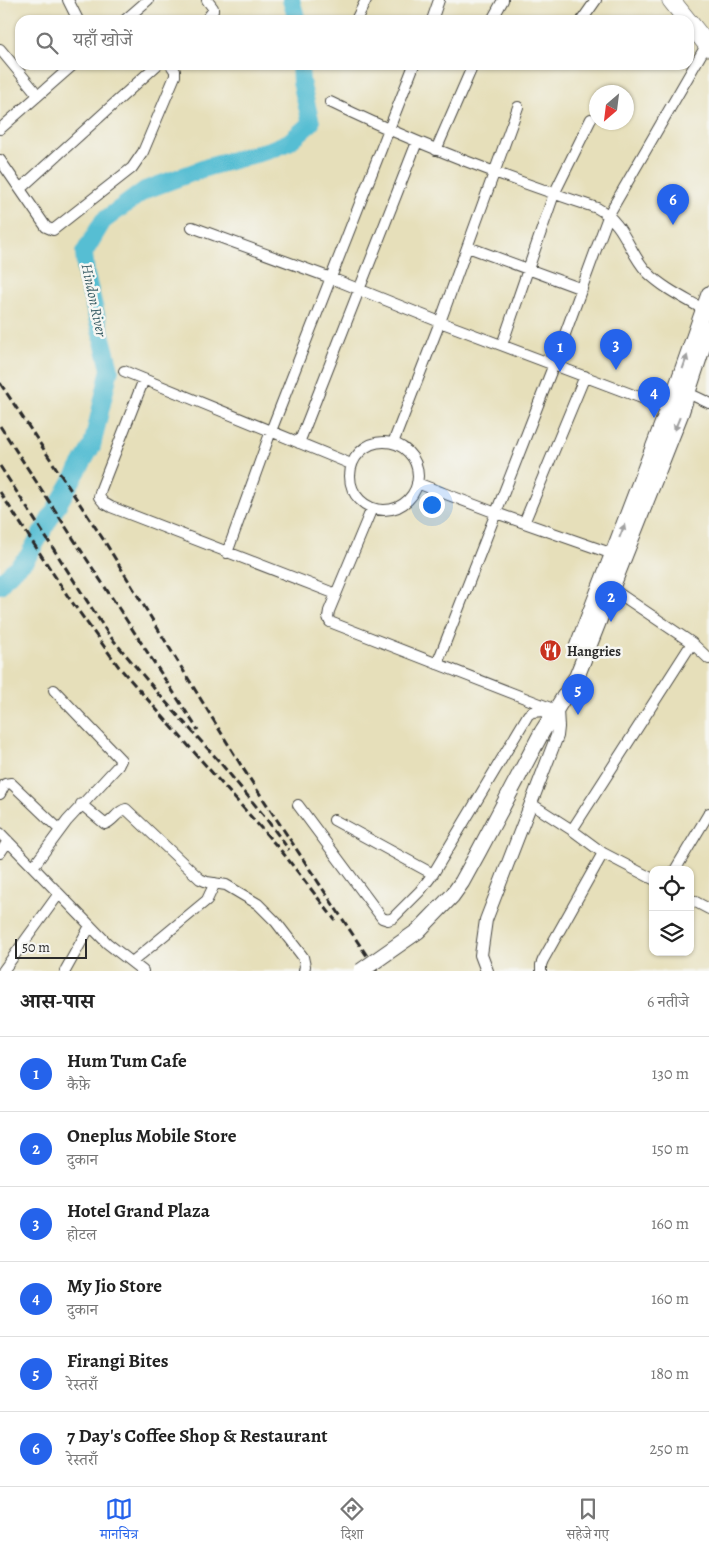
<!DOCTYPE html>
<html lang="hi">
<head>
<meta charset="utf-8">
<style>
	body { margin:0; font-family:Alegreya,"Noto Serif Devanagari",serif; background:#f6f6f6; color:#222 }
	.controls { position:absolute; right:15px; bottom:15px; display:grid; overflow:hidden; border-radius:10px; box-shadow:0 1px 4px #0004 }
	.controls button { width:45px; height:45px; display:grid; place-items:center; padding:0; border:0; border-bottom:1px solid #e0e0e0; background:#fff; color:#222; font:25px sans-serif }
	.compass { position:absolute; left:589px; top:85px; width:45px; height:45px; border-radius:50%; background:#fff; box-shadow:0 1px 4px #0004; rotate:208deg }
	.scale { position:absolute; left:15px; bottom:12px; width:72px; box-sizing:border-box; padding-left:5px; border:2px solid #2b2b2b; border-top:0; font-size:14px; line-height:18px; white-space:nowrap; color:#2b2b2b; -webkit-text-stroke:4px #f6f6f2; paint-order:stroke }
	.you { position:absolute; left:431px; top:504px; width:18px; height:18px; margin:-12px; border:4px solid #fff; border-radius:50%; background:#1a73e8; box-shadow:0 0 0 8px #1a73e833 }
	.badge { display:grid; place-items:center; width:32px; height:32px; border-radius:50%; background:#2563eb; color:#fff; font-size:16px; font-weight:700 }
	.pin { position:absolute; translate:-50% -41px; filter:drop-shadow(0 1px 2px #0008) }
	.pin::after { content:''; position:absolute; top:26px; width:18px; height:15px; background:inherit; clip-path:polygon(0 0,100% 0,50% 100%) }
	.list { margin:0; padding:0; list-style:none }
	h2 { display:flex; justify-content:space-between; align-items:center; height:65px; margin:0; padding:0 20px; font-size:21px }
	h2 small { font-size:16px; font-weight:400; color:#767676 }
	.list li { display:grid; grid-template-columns:32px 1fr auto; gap:15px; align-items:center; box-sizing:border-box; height:75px; padding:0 20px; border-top:1px solid #e0e0e0 }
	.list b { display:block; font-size:19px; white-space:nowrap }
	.list p { margin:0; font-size:16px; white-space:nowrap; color:#767676 }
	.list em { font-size:16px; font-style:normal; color:#767676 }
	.icon { flex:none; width:28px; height:28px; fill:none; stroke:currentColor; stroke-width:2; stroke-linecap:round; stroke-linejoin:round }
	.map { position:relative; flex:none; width:709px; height:971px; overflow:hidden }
	.search { position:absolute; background:#fff; box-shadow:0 1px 4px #0004; left:15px; right:15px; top:15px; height:55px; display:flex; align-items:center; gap:12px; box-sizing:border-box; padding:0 18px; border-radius:15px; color:#767676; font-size:19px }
	.sheet { height:515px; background:#fff }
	nav { display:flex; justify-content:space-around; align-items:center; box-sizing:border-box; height:70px; border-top:1px solid #e0e0e0; background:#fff; font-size:14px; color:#767676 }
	nav a { display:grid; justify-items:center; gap:2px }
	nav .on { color:#2563eb }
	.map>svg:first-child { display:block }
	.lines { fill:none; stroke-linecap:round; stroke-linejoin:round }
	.river { stroke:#56bed3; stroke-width:18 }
	.minor-casing { stroke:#474640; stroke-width:12 }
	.tertiary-casing { stroke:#474640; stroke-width:14 }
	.secondary-casing { stroke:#474640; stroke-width:17 }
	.trunk-casing { stroke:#474640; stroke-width:19 }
	.minor { stroke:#fff; stroke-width:10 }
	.tertiary { stroke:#fff; stroke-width:12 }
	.secondary { stroke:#fff; stroke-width:15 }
	.trunk { stroke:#fff; stroke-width:18 }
	.rail { stroke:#2b2b2b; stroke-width:3; stroke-dasharray:8 4; stroke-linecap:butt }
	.secondary-bridge-casing { stroke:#474640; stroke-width:17; stroke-linecap:butt }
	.secondary-bridge { stroke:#fff; stroke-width:15 }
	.oneway { fill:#a0a0a0 }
	.labels { text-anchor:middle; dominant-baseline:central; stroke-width:5; stroke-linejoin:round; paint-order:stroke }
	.poi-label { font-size:14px; font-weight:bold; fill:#2b2b2b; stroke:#f6f6f2; text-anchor:start }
	.water-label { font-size:15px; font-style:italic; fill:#3a5e66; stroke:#f6f6f2 }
</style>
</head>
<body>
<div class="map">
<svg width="709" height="971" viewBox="0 0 709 971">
	<rect width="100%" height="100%" fill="#f6f6f2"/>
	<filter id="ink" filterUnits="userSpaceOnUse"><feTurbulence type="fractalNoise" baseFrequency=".02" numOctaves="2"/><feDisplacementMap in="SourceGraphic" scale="10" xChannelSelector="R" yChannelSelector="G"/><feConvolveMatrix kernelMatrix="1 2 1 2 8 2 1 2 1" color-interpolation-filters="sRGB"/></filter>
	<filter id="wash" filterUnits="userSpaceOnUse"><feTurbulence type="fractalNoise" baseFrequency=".0096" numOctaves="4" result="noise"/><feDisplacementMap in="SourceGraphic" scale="20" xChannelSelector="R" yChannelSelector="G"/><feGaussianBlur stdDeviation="1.12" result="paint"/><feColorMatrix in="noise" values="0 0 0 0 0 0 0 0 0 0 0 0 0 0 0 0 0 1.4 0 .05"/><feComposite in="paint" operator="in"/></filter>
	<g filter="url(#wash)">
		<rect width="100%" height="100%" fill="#e6dfba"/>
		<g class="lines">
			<path class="river" d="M291,0L297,20
				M0,585L3,580L27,558L92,446L110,369L86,275L84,253L103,221L145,190L208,167L270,150L289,142L311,123L301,82L300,65"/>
		</g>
	</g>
	<g filter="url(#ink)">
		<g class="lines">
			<defs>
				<path id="minor" d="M68,0L78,20
					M125,20L148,0
					M206,20L213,11V8L207,0
					M356,20L366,0
					M432,20L439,0
					M492,20L503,0
					M582,20L596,0
					M0,49L38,95
					M330,102C416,144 506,178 597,208C626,224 627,250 647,272C663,288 684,298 703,309
					M0,129L73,65
					M436,150L473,65
					M0,160L46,227L53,230L132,168L143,152L175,76V71L171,65
					M20,189L157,65
					M192,227L331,278L440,322L668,408
					M468,247L582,289
					M502,345L554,194L591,119
					M124,371L351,464
					M144,379L101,489L99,497L104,503L111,507L336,594
					M688,393L709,403
					M350 476a34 34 0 1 1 68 0a34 34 0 1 1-68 0Z
					M299,443L417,142
					M393,443L440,322L518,107
					M417,483L496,513L613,554
					M372,508L329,611L328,617L330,622L553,709
					M524,523L585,376
					M227,553L271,431L414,65
					M608,586L692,643
					M437,664L554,364L609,214L707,44
					M0,794L5,784L11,783L60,830
					M530,803L572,830L603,853L543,960L541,965V971
					M81,804L105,824C113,822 117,811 126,809L200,879L207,882L226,885L258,904L276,922L303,957L305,966L304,971
					M298,805L382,918L388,920L393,918L420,891L433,874L528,715L532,712L557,710
					M334,820L433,874
					M572,830L692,643L709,659
					M0,833L107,943L143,971
					M0,853L8,841
					M603,853L653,879
					M33,867L67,821L118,766L121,760L54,690
					M675,870L709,813
					M690,899L709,909
					M132,962L207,900L215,883
					M3,971L58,895
					M65,971L90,926"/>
				<path id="tertiary" d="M487,971L481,955L486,920L557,736L558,727L557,710"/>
				<path id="secondary" d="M577,647L676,388L709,294
					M542,732L577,676L681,413L709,328"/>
				<path id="trunk" d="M671,0L687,20
					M689,22L709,47"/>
			</defs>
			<use href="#minor" class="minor-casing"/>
			<use href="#tertiary" class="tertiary-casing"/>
			<use href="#secondary" class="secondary-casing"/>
			<use href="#trunk" class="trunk-casing"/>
			<use href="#minor" class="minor"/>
			<use href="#tertiary" class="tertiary"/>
			<use href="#secondary" class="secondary"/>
			<use href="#trunk" class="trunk"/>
			<path class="rail" d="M0,383L105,542L242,767L377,971
				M0,426L198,730
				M0,466L109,635L163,699L218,760L265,817L289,850
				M0,492L69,598L119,667L283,853L335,920"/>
			<defs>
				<path id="secondary-bridge" d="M361,971L418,931L452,896L462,882L479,851L542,732"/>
			</defs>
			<use href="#secondary-bridge" class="secondary-bridge-casing"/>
			<use href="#secondary-bridge" class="secondary-bridge"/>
		</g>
		<defs><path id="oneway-solid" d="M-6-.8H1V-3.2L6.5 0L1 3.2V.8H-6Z" transform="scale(1.25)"/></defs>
		<g class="oneway">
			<use href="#oneway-solid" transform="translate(685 362) rotate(-71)"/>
			<use href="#oneway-solid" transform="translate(677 424) rotate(112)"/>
			<use href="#oneway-solid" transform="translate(622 531) rotate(-69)"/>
		</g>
	</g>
	<defs>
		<symbol id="restaurant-disc" viewBox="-11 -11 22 22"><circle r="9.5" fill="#c8321e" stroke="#f6f6f2"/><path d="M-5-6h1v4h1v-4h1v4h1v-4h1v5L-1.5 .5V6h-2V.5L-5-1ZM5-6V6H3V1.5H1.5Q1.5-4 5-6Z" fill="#fff"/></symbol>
	</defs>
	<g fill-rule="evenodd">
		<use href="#restaurant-disc" x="538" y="638" width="25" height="25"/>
	</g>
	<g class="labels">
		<g class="poi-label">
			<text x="567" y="651">Hangries</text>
		</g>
		<g class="water-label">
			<text transform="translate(94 300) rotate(78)">Hindon River</text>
		</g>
	</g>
</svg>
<div class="controls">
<button><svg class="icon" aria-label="locate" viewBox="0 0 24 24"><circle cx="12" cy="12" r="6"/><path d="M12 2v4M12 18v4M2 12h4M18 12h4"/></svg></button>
<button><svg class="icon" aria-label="layers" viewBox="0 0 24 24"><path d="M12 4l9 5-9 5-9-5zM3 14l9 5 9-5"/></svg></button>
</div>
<svg class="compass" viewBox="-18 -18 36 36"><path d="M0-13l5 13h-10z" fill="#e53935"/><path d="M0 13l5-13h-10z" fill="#767676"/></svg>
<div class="scale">50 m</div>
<div class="you"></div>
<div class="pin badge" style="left:560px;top:372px">1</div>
<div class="pin badge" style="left:611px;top:622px">2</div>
<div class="pin badge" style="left:616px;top:370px">3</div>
<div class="pin badge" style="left:654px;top:418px">4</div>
<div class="pin badge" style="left:578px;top:715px">5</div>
<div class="pin badge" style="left:673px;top:225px">6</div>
<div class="search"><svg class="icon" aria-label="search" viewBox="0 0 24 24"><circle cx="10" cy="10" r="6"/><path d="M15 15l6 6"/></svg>यहाँ खोजें</div>
</div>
<section class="sheet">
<h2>आस-पास<small>6 नतीजे</small></h2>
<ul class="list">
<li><span class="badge">1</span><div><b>Hum Tum Cafe</b><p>कैफ़े</p></div><em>130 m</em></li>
<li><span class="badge">2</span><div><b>Oneplus Mobile Store</b><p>दुकान</p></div><em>150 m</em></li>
<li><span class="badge">3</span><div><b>Hotel Grand Plaza</b><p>होटल</p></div><em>160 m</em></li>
<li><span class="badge">4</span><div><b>My Jio Store</b><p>दुकान</p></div><em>160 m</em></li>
<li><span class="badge">5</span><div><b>Firangi Bites</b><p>रेस्तराँ</p></div><em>180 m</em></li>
<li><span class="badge">6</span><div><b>7 Day's Coffee Shop &amp; Restaurant</b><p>रेस्तराँ</p></div><em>250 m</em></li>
</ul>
</section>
<nav>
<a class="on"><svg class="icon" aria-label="map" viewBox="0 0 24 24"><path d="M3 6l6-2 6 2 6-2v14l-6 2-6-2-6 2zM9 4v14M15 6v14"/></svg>मानचित्र</a>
<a><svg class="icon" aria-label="directions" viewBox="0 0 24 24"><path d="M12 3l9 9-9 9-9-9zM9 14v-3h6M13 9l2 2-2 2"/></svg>दिशा</a>
<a><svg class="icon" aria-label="saved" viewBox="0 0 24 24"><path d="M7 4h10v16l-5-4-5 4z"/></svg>सहेजे गए</a>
</nav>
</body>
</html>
